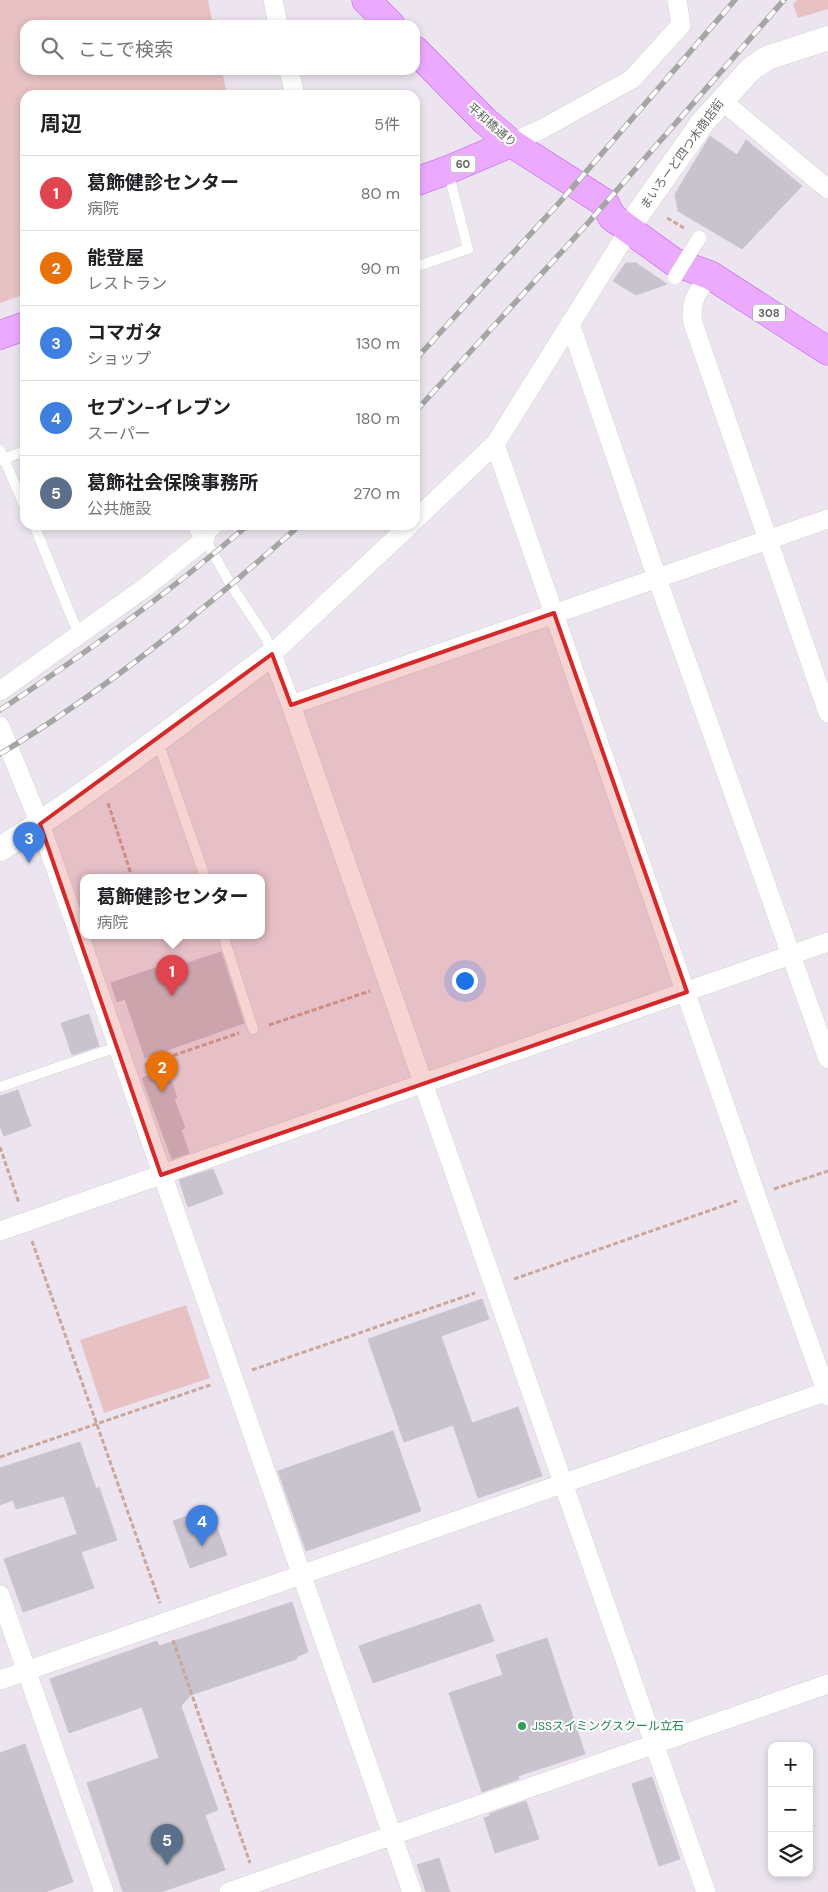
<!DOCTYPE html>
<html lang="ja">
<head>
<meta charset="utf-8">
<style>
	body { margin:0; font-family:"DM Sans","Noto Sans JP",sans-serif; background:#f2f2f2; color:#202124 }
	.controls { position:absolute; right:15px; bottom:15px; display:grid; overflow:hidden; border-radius:10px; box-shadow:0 2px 8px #0003 }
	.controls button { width:45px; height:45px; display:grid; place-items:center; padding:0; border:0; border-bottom:1px solid #e0e0e0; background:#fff; color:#202124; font:25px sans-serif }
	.you { position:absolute; left:464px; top:980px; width:18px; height:18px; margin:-12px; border:4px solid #fff; border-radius:50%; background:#1a73e8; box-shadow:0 0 0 8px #1a73e833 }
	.badge { display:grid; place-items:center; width:32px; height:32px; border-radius:50%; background:#322eec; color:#fff; font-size:16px; font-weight:700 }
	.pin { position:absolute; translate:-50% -41px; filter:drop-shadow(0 1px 2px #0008) }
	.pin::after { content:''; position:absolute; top:26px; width:18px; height:15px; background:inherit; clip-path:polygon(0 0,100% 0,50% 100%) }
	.popup { position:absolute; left:80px; top:874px; width:185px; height:65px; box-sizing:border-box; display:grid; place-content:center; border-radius:10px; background:#fff; filter:drop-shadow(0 1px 4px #0005); font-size:16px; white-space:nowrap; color:#757577 }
	.popup b { font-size:19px; color:#202124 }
	.popup::after { content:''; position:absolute; left:50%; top:100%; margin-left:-10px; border:10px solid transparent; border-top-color:#fff }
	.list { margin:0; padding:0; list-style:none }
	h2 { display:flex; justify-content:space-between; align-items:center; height:65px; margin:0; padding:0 20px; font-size:21px }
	h2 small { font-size:16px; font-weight:400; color:#757577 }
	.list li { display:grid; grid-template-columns:32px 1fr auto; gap:15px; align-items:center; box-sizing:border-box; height:75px; padding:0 20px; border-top:1px solid #e0e0e0 }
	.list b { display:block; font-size:19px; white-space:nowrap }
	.list p { margin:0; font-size:16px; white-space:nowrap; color:#757577 }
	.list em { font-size:16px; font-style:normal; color:#757577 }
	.icon { flex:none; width:28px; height:28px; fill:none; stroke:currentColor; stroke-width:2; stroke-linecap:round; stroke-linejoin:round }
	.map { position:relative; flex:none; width:828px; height:1892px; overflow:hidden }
	.search { position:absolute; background:#fff; box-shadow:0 2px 8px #0003; left:20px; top:20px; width:400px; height:55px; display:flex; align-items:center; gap:12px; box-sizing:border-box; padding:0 18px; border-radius:15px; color:#757577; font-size:19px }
	.panel { position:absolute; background:#fff; box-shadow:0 2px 8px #0003; left:20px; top:90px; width:400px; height:440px; border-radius:15px }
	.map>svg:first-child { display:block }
	.green { fill:#e7c1c3 }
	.building { fill:#c9c3cd; stroke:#cec3d4 }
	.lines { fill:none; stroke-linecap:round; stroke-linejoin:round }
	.service-casing { stroke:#d0d4cd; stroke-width:11 }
	.minor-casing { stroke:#d0d4cd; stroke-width:20 }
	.tertiary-casing { stroke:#d0d4cd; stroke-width:25 }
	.primary-casing { stroke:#bf5af4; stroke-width:29 }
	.path { stroke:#cba69b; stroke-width:3; stroke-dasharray:5 2.5; stroke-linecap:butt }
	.service { stroke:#fff; stroke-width:10 }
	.minor { stroke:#fff; stroke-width:19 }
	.tertiary { stroke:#fff; stroke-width:24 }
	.primary { stroke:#ecaaff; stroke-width:28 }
	.rail-casing { stroke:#a4a6a3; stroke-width:5.5 }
	.rail { stroke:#fff; stroke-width:4; stroke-dasharray:11; stroke-linecap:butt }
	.pedestrian-bridge-casing { stroke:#d0d4cd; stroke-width:15; stroke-linecap:butt }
	.pedestrian-bridge { stroke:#fff; stroke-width:14 }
	.marked { fill:#d62828; fill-opacity:0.2; stroke:#d62828; stroke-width:4; stroke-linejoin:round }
	.leisure-dot { fill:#2e9e5b; stroke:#fff; stroke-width:2 }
	.labels { text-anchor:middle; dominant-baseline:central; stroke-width:4; stroke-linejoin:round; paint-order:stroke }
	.shield { fill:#fff; stroke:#90948e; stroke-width:1 }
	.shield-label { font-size:11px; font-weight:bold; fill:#61665d }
	.street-label { font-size:12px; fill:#61665d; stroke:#fff }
	.leisure-label { font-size:12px; fill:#27864d; stroke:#fff; text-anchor:start }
</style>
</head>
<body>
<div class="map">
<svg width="828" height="1892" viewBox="0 0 828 1892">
	<rect width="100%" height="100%" fill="#ece5ef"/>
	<path class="green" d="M0,0H208L213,25H25V70H222L227,95H25V294L0,303Z
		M797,0H828V9L798,18L793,5Z
		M186,1305L210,1378L104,1413L80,1340Z"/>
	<path class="building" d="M710,136L737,155L746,140L802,186L742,249L678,211L675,194Z
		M626,263H636L667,284L636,295L613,281Z
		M221,952L244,1023L145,1058L125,999L117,1002L111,983L155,968L157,973Z
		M89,1014L99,1046L72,1055L61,1023Z
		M167,1069L177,1098L174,1099L185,1128L181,1130L189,1153L172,1159L142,1078Z
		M18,1090L31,1126L4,1136L0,1126V1096Z
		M213,1169L223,1194L188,1207L179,1180Z
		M482,1299L489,1319L441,1336L472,1423L518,1407L542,1476L478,1498L453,1425L404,1442L368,1339Z
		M393,1431L421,1511L306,1551L278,1471Z
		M80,1442L96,1489L99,1487L117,1540L81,1552L94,1588L23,1612L4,1559L77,1534L64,1496L16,1509L13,1500L0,1505V1468Z
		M210,1509L227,1555L190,1568L173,1521Z
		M292,1602L308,1652L296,1657L297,1659L191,1695L181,1706L218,1810L205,1815L225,1870L161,1892H123L87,1783L159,1758L142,1707L69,1733L50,1679L157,1641L159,1646Z
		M480,1604L494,1641L373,1683L359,1646Z
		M547,1638L585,1754L518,1776L519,1779L482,1792L449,1693L503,1675L496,1655Z
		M25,1744L73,1882L45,1892H0V1753Z
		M652,1777L680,1859L659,1866L632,1784Z
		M526,1801L539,1839L495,1853L484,1818L490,1816L489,1814Z
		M439,1858L450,1892H426L417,1865Z"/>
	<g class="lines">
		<defs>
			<path id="service" d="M415,267L468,249L448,171
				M0,450L25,507
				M0,460L25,451
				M34,525L74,623L81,634
				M220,525L205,539L231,585L266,638L272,654
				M157,739L205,877
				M223,935L253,1029
				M0,1087L117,1047"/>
			<path id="minor" d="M273,0L278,25
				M289,70L295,95
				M721,100L828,189
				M511,143L542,129L632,79L681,25L677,0
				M710,275C698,292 689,300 693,323L828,713
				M570,323L657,578L828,1059
				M495,444L756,1195L828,1396
				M415,520L495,444L629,230
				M410,525L272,654L291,705L706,1892
				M0,691L147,586L205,539L197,525
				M291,705L828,519
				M0,726L40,824L70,909L412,1892
				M0,1231L828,942
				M0,1595L104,1892
				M0,1680L828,1391
				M229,1892L828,1684"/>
			<path id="tertiary" d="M638,214L703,122L751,69L767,58L828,38
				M0,849C94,790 183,721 272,654"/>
			<path id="primary" d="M366,0L391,25
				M415,50L485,121L511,143L605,203L612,217L674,262L710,275L828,351
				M415,182L448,170L511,143
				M0,335L25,326"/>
		</defs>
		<use href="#service" class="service-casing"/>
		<use href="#minor" class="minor-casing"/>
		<use href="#tertiary" class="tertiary-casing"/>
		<use href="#primary" class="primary-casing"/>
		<path class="path" d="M667,218L684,228
			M108,803L132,877
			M269,1025L370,991
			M145,1065L239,1033
			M0,1147L19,1203
			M774,1189L828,1171
			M32,1241L160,1603
			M514,1279L737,1201
			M252,1370L475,1293
			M0,1457L213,1384
			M173,1640L250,1863"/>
		<use href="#service" class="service"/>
		<use href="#minor" class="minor"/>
		<use href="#tertiary" class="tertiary"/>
		<use href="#primary" class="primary"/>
		<defs>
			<path id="rail" d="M415,360L559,203L735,0
				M415,412L588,223L784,0
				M0,710C87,653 169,592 248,525
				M0,754C108,689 206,608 300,525"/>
		</defs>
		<use href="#rail" class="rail-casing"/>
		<use href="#rail" class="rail"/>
		<defs>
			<path id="pedestrian-bridge" d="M675,277L699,238"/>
		</defs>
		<use href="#pedestrian-bridge" class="pedestrian-bridge-casing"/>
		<use href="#pedestrian-bridge" class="pedestrian-bridge"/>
	</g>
	<path class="marked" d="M554,613L687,992L161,1175L40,824L272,654L291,705Z"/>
	<circle class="leisure-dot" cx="522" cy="1726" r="5"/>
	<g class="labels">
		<g class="shield">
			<rect x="450.5" y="155.5" width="25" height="17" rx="4"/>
			<rect x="753" y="304.5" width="32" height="17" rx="4"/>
		</g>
		<g class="shield-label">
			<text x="463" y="164">60</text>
			<text x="769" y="313">308</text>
		</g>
		<g class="street-label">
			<text transform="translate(492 125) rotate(41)">平和橋通り</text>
			<text transform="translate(682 154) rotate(-54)">まいろーど四つ木商店街</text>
		</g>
		<g class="leisure-label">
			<text x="532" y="1726">JSSスイミングスクール立石</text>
		</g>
	</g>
</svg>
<div class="controls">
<button>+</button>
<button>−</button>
<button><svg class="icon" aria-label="layers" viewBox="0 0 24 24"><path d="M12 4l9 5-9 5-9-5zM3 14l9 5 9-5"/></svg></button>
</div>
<div class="you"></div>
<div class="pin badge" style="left:172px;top:996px;background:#e0444e">1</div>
<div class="popup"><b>葛飾健診センター</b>病院</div>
<div class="pin badge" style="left:162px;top:1092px;background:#e8710a">2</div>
<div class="pin badge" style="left:29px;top:863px;background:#3f7fe0">3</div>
<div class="pin badge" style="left:202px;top:1546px;background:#3f7fe0">4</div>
<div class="pin badge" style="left:167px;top:1865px;background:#5c6f8a">5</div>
<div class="search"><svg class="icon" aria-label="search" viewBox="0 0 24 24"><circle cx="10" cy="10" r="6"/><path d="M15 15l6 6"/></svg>ここで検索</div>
<section class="panel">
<h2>周辺<small>5件</small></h2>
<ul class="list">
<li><span class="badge" style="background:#e0444e">1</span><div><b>葛飾健診センター</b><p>病院</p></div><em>80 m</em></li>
<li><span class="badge" style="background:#e8710a">2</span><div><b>能登屋</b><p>レストラン</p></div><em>90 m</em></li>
<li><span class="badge" style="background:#3f7fe0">3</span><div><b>コマガタ</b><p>ショップ</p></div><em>130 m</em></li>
<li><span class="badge" style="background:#3f7fe0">4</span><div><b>セブン-イレブン</b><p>スーパー</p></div><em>180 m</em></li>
<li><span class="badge" style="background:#5c6f8a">5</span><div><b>葛飾社会保険事務所</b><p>公共施設</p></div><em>270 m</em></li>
</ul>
</section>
</div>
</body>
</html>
